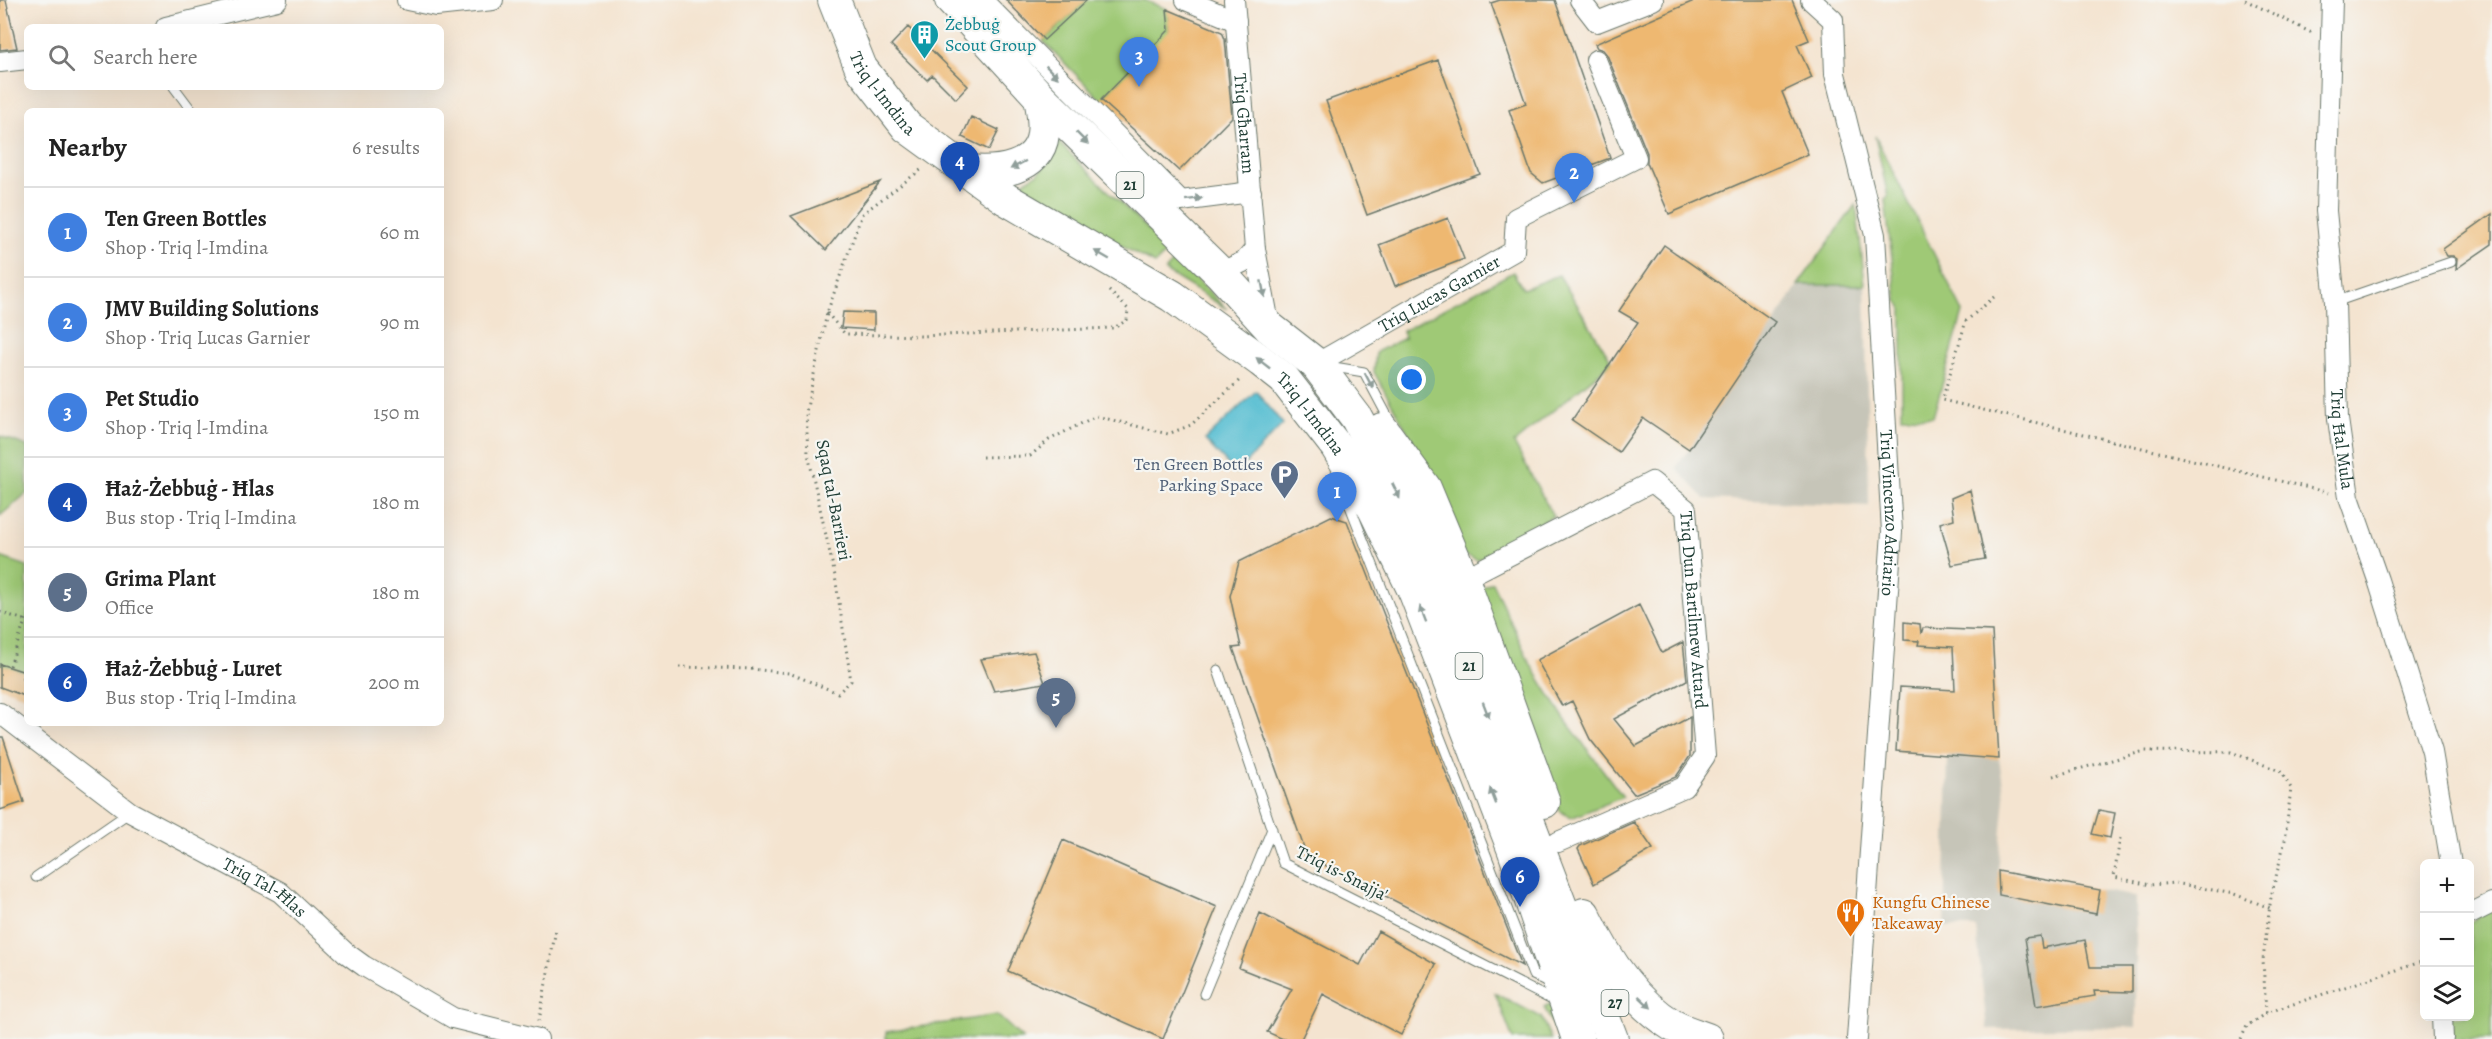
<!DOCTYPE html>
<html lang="en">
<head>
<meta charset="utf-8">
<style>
	body { margin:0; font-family:Alegreya,serif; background:#f2f2f2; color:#222 }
	.controls { position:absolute; right:18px; bottom:18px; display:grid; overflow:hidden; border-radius:9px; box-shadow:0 6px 24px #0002 }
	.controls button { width:54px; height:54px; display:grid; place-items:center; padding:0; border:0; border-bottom:2px solid #e0e0e0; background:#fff; color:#222; font:30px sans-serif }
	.you { position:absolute; left:1412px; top:380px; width:21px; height:21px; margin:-15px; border:4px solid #fff; border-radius:50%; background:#1a73e8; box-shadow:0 0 0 9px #1a73e833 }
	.badge { display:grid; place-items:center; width:39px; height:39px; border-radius:50%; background:#7c3aed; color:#fff; font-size:20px; font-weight:700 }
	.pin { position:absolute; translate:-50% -50px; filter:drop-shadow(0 2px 3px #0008) }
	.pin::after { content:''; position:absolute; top:32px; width:21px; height:18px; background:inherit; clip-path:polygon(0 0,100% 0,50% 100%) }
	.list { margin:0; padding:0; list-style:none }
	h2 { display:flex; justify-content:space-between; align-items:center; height:78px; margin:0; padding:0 24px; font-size:26px }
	h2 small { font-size:20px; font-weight:400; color:#767676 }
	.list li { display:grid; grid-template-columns:39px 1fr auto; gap:18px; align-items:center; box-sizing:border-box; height:90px; padding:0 24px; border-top:2px solid #e0e0e0 }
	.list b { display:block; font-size:22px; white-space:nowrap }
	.list p { margin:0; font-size:20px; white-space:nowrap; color:#767676 }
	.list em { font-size:20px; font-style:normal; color:#767676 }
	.icon { flex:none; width:33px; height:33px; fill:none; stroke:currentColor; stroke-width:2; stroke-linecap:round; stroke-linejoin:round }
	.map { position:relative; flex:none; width:2492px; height:1039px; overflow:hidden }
	.search { position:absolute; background:#fff; box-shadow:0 6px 24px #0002; left:24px; top:24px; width:420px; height:66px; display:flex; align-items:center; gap:15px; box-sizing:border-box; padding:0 21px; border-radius:9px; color:#767676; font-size:22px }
	.panel { position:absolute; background:#fff; box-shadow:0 6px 24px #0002; left:24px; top:108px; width:420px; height:618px; border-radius:9px }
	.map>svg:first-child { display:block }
	.industrial { fill:#c6c5b8 }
	.green { fill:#9fc976; stroke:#5f8355; stroke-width:1.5 }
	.water { fill:#54bdd1; stroke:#3a7d82; stroke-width:1.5 }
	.building { fill:#eeb871 }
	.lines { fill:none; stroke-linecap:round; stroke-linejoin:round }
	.service-casing { stroke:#6a776b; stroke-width:11 }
	.minor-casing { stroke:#6a776b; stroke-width:22 }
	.trunk-casing { stroke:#6a776b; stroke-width:34 }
	.path { stroke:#6a776b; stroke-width:3; stroke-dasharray:1.5 4.5; stroke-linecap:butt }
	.service { stroke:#fff; stroke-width:9 }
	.minor { stroke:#fff; stroke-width:20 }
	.trunk { stroke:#fff; stroke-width:32 }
	.oneway { fill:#8f9e9a }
	.labels { text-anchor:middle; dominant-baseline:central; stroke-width:4.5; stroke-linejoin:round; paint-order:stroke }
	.shield { fill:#f6f6f2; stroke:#60746d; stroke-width:1.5 }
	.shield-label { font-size:16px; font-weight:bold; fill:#1f3d34 }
	.culture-label { font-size:18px; fill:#0d838f; stroke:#f6f6f2; text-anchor:start }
	.street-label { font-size:18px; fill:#1f3d34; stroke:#f6f6f2 }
	.service-label { font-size:18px; fill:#4e5e75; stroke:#f6f6f2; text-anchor:end }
	.food-label { font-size:18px; fill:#c56008; stroke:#f6f6f2; text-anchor:start }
</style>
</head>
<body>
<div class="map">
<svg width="2492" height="1039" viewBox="0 0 2492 1039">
	<rect width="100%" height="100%" fill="#f6f6f2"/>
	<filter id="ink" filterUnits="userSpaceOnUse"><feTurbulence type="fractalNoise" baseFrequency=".0167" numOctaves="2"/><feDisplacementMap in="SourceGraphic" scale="12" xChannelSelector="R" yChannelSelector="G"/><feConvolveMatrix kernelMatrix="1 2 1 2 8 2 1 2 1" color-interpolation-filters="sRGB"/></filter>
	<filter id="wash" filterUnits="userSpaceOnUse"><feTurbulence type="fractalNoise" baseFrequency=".008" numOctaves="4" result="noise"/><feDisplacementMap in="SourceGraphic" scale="24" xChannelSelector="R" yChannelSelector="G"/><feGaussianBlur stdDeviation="1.35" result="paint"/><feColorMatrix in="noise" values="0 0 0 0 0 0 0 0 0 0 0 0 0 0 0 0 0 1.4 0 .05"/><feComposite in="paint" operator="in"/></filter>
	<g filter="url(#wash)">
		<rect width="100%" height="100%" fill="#f4e4d0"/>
		<path class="industrial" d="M1798,285H1865L1869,506L1705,499L1676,468L1775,322Z
			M1948,755L1999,759L2005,797L1998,871L2136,897V1027L1987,1029L1976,927H1944Z"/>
		<path class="green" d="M1087,0H1144L1167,9L1169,33L1101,100L1043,41Z
			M1875,136L1963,312L1933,417L1902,416V306L1897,301L1885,200L1888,197Z
			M1055,139L1169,250L1155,264L1013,187C1038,176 1050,167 1055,139Z
			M1856,204L1865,285H1798Z
			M1176,259L1227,309L1165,271Z
			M1513,272L1523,289L1559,275L1612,362L1514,443L1553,516L1478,560L1464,555L1417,449L1374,372L1376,352L1405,338L1402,331Z
			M0,436L27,446V493L0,516Z
			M0,557L27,566V679L22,678L24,672L0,664Z
			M1492,582L1531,665L1564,718L1623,797L1571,818L1560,811L1478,599L1482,587Z
			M2492,909V1039H2447V1017L2470,1016V922Z
			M1495,993L1541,1017L1551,1039H1513Z
			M1549,1004L1565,1013L1574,1039H1559L1544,1007Z
			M997,1015L1023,1039H886V1032Z"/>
		<path class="water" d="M1256,391L1283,424L1236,473L1205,440Z"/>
		<g id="blocks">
			<path class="building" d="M0,0H6L17,48L0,50Z
				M1006,0H1087L1044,40Z
				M1500,0H1555L1610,158L1543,183L1531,173L1509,110L1526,104L1491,3Z
				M1696,0H1792L1809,40L1797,45L1812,78L1782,92L1808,154L1669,214L1647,163V153L1607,55L1603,50L1597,48L1595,44Z
				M1167,9L1222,32L1225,39L1232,117L1179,171L1101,100L1169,30Z
				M908,27L968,86L956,99L932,75L927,80L891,45Z
				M1438,60L1480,174L1367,215L1326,101Z
				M971,117L999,130L989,150L962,137Z
				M880,182L826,250L791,216Z
				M2492,214V244L2456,269L2457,259L2453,256H2447L2443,249Z
				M1448,218L1464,259L1395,286L1379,245Z
				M1664,245L1775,322L1689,449L1643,418L1619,452L1572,420L1638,322L1619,311Z
				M843,312L874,313V330L841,328Z
				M1970,490L1985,559L1952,565L1940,523L1954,519L1951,498Z
				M1331,516L1347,521L1522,966L1307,856L1233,648L1241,647L1230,596L1239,562Z
				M1639,605L1662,653L1683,642L1687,680L1614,719L1636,746L1690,717V756L1676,777L1634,794L1590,739L1572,701L1562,706L1537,660Z
				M1904,622L1920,624L1921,634L1923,628L1992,631L1999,759L1896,751L1900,687L1955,690L1953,647L1918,645L1919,641L1904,640Z
				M1034,652L1045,683L994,691L981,659Z
				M0,664L25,672L22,678L27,679V697L0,687Z
				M0,737H3L24,802L0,810Z
				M2099,810L2115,813L2110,838L2092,834Z
				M1634,822L1653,849L1594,884L1578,849L1580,846Z
				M1063,840L1217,907L1163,1039L1008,971Z
				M1998,871L2100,890L2096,914L1999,895Z
				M1260,913L1360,965L1378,931L1436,964L1401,1035L1323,994L1301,1039H1283L1267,1032L1292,989L1239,968Z
				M2040,936L2042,948L2085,940L2090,967H2132V992L2094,991L2095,996L2036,1006L2025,938Z"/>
		</g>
	</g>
	<g filter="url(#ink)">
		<use href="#blocks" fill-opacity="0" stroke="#6a776b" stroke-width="1.5"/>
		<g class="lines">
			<defs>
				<path id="service" d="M174,87L192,111
					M2335,302L2451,262
					M1328,366L1364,372L1391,423
					M1337,491L1350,506L1533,975L1550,983
					M1218,670L1283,863L1558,1003
					M36,877L130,812
					M1204,994L1272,829"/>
				<g id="minor">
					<path d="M407,0L436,6L493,0"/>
					<path d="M982,0L1181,201L1251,192"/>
					<path d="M1186,0L1236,21"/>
					<path id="s1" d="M1234,0L1255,249L1269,323"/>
					<path d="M1580,0L1597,22L1653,0"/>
					<path id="s2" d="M1811,0L1833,20L1835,74L1875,235L1892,532L1857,1039"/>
					<path id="s3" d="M2332,0L2326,211L2335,302L2338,419L2349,497L2378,580L2432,752L2451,864"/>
					<path d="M166,27L277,0"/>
					<path d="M0,62L27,59"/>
					<path d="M1220,273L1245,261L1255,249"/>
					<path id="s4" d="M1316,364L1514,251L1516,218L1636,158L1596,60"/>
					<path id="s5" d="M1463,579L1652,482L1686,509L1705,756L1684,787L1558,842"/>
					<path id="s6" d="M0,713L130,812L280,892L346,953L364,966L453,1018L538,1039"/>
					<path d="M2470,914L2492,903"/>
					<path d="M2442,1016L2443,1039"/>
				</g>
				<g id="trunk">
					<path id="s7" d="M834,0L861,68L907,127L1006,199L1172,296L1261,361L1284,379L1336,446L1374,509L1415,593L1514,851L1578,1039"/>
					<path d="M951,0L1040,97L1220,273L1270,328L1316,364L1356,417L1406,511L1438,586L1612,1039"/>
					<path d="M968,171C996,174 1039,170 1043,134C1045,122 1042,109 1040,97"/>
					<path d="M1382,429L1425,488L1463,579L1544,802"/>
					<path d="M1584,914C1604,956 1631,1000 1672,1025C1682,1031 1696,1035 1707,1039"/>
				</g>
			</defs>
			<use href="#service" class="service-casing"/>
			<use href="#minor" class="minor-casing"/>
			<use href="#trunk" class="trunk-casing"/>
			<path class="path" d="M2245,0L2312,33
				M1994,297L1966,321L1942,400L2330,493
				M827,313L845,334L922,336L1114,328L1127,320L1128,309L1106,288
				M982,457L1030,456L1049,440L1096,416L1168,434L1191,425L1242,378
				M0,612L27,621
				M10,666L27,615
				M679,667L751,669L789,673L838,693L851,681L835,576L808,454L806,412L827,313L862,214L922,169
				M2053,776L2145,751L2231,752L2280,771L2291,788L2285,840L2271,897L2263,960L2266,1013
				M2120,838L2114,877L2150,885L2175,883L2234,894L2270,908
				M539,1021L556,929
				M2241,1039L2247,1026L2266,1013L2424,961"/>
			<use href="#service" class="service"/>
			<use href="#minor" class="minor"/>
			<use href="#trunk" class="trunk"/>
		</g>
		<defs><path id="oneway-solid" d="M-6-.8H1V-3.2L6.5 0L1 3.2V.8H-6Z" transform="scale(1.5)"/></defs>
		<g class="oneway">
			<use href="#oneway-solid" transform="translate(1052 72) rotate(45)"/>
			<use href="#oneway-solid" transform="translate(1082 138) rotate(45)"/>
			<use href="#oneway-solid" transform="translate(1018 165) rotate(152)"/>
			<use href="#oneway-solid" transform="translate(1194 199) rotate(-7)"/>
			<use href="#oneway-solid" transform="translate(1102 255) rotate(-150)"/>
			<use href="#oneway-solid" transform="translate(1263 289) rotate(79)"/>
			<use href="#oneway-solid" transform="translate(1263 363) rotate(-142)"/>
			<use href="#oneway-solid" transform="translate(1369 381) rotate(62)"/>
			<use href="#oneway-solid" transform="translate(1396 491) rotate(64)"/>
			<use href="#oneway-solid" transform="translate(1423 614) rotate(-111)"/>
			<use href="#oneway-solid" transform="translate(1486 710) rotate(69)"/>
			<use href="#oneway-solid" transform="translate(1493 796) rotate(-111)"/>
			<use href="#oneway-solid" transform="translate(1645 1002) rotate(43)"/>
		</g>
	</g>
	<defs>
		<symbol id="building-pin" viewBox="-11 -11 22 30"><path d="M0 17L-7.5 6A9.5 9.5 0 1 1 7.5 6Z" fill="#0f9aa8" stroke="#f6f6f2"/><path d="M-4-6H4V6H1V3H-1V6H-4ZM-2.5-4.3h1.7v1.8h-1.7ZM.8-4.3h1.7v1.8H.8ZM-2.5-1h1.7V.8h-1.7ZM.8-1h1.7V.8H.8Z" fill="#fff"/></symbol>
		<symbol id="parking-pin" viewBox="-11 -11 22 30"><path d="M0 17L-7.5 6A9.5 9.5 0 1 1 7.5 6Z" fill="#5c6f8a" stroke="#f6f6f2"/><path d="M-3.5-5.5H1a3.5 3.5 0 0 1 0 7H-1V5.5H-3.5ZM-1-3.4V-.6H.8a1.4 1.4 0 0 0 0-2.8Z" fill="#fff"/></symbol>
		<symbol id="restaurant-pin" viewBox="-11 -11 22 30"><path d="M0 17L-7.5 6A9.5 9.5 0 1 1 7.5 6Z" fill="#e8710a" stroke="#f6f6f2"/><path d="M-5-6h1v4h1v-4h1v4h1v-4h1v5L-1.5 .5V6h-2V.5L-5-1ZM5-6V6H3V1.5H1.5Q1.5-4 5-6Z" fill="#fff"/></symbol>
	</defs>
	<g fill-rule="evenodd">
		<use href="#building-pin" x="908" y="18" width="33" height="45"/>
		<use href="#parking-pin" x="1268" y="458" width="33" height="45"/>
		<use href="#restaurant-pin" x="1834" y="896" width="33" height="45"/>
	</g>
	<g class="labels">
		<g class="shield">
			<rect x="1116.5" y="172" width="27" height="26" rx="4.5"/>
			<rect x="1455.5" y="653" width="27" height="26" rx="4.5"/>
			<rect x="1601.5" y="990" width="27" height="26" rx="4.5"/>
		</g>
		<g class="shield-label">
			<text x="1130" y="185">21</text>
			<text x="1469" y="666">21</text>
			<text x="1615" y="1003">27</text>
		</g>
		<g class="culture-label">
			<text x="945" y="24">Żebbuġ<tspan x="945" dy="21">Scout Group</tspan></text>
		</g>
		<g class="street-label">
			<text stroke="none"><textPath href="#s7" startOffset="106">Triq l-Imdina</textPath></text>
			<text stroke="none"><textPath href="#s1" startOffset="124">Triq Għarram</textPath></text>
			<text stroke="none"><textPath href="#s4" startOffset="142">Triq Lucas Garnier</textPath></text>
			<text stroke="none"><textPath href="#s7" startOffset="646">Triq l-Imdina</textPath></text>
			<text stroke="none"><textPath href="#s3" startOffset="440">Triq Ħal Mula</textPath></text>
			<text transform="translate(834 500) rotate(79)">Sqaq tal-Barrieri</text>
			<text stroke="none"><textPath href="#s2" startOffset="528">Triq Vincenzo Adriario</textPath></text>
			<text stroke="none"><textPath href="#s5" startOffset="357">Triq Dun Bartilmew Attard</textPath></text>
			<text transform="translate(1342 873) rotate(27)">Triq is-Snajja'</text>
			<text stroke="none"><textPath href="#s6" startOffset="318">Triq Tal-Ħlas</textPath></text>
		</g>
		<g class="service-label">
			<text x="1263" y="464">Ten Green Bottles<tspan x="1263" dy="21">Parking Space</tspan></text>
		</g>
		<g class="food-label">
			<text x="1872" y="902">Kungfu Chinese<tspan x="1872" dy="21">Takeaway</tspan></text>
		</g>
	</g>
</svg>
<div class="controls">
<button>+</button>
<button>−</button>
<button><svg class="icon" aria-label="layers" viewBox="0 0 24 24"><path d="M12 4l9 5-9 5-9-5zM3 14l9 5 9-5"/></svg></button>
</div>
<div class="you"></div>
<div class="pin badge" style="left:1337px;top:522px;background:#3f7fe0">1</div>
<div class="pin badge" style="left:1574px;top:203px;background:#3f7fe0">2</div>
<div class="pin badge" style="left:1139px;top:87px;background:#3f7fe0">3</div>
<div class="pin badge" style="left:960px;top:192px;background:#1a4fb4">4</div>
<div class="pin badge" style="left:1056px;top:728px;background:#5c6f8a">5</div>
<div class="pin badge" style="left:1520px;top:907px;background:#1a4fb4">6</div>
<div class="search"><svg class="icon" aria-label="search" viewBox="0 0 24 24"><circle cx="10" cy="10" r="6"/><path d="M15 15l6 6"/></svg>Search here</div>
<section class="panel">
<h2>Nearby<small>6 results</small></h2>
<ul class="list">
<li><span class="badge" style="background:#3f7fe0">1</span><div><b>Ten Green Bottles</b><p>Shop · Triq l-Imdina</p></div><em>60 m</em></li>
<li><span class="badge" style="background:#3f7fe0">2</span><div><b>JMV Building Solutions</b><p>Shop · Triq Lucas Garnier</p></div><em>90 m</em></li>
<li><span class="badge" style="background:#3f7fe0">3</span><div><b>Pet Studio</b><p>Shop · Triq l-Imdina</p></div><em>150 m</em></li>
<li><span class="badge" style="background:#1a4fb4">4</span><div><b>Ħaż-Żebbuġ - Ħlas</b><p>Bus stop · Triq l-Imdina</p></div><em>180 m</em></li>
<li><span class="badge" style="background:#5c6f8a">5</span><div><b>Grima Plant</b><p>Office</p></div><em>180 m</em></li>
<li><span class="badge" style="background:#1a4fb4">6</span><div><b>Ħaż-Żebbuġ - Luret</b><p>Bus stop · Triq l-Imdina</p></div><em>200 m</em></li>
</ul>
</section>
</div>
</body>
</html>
